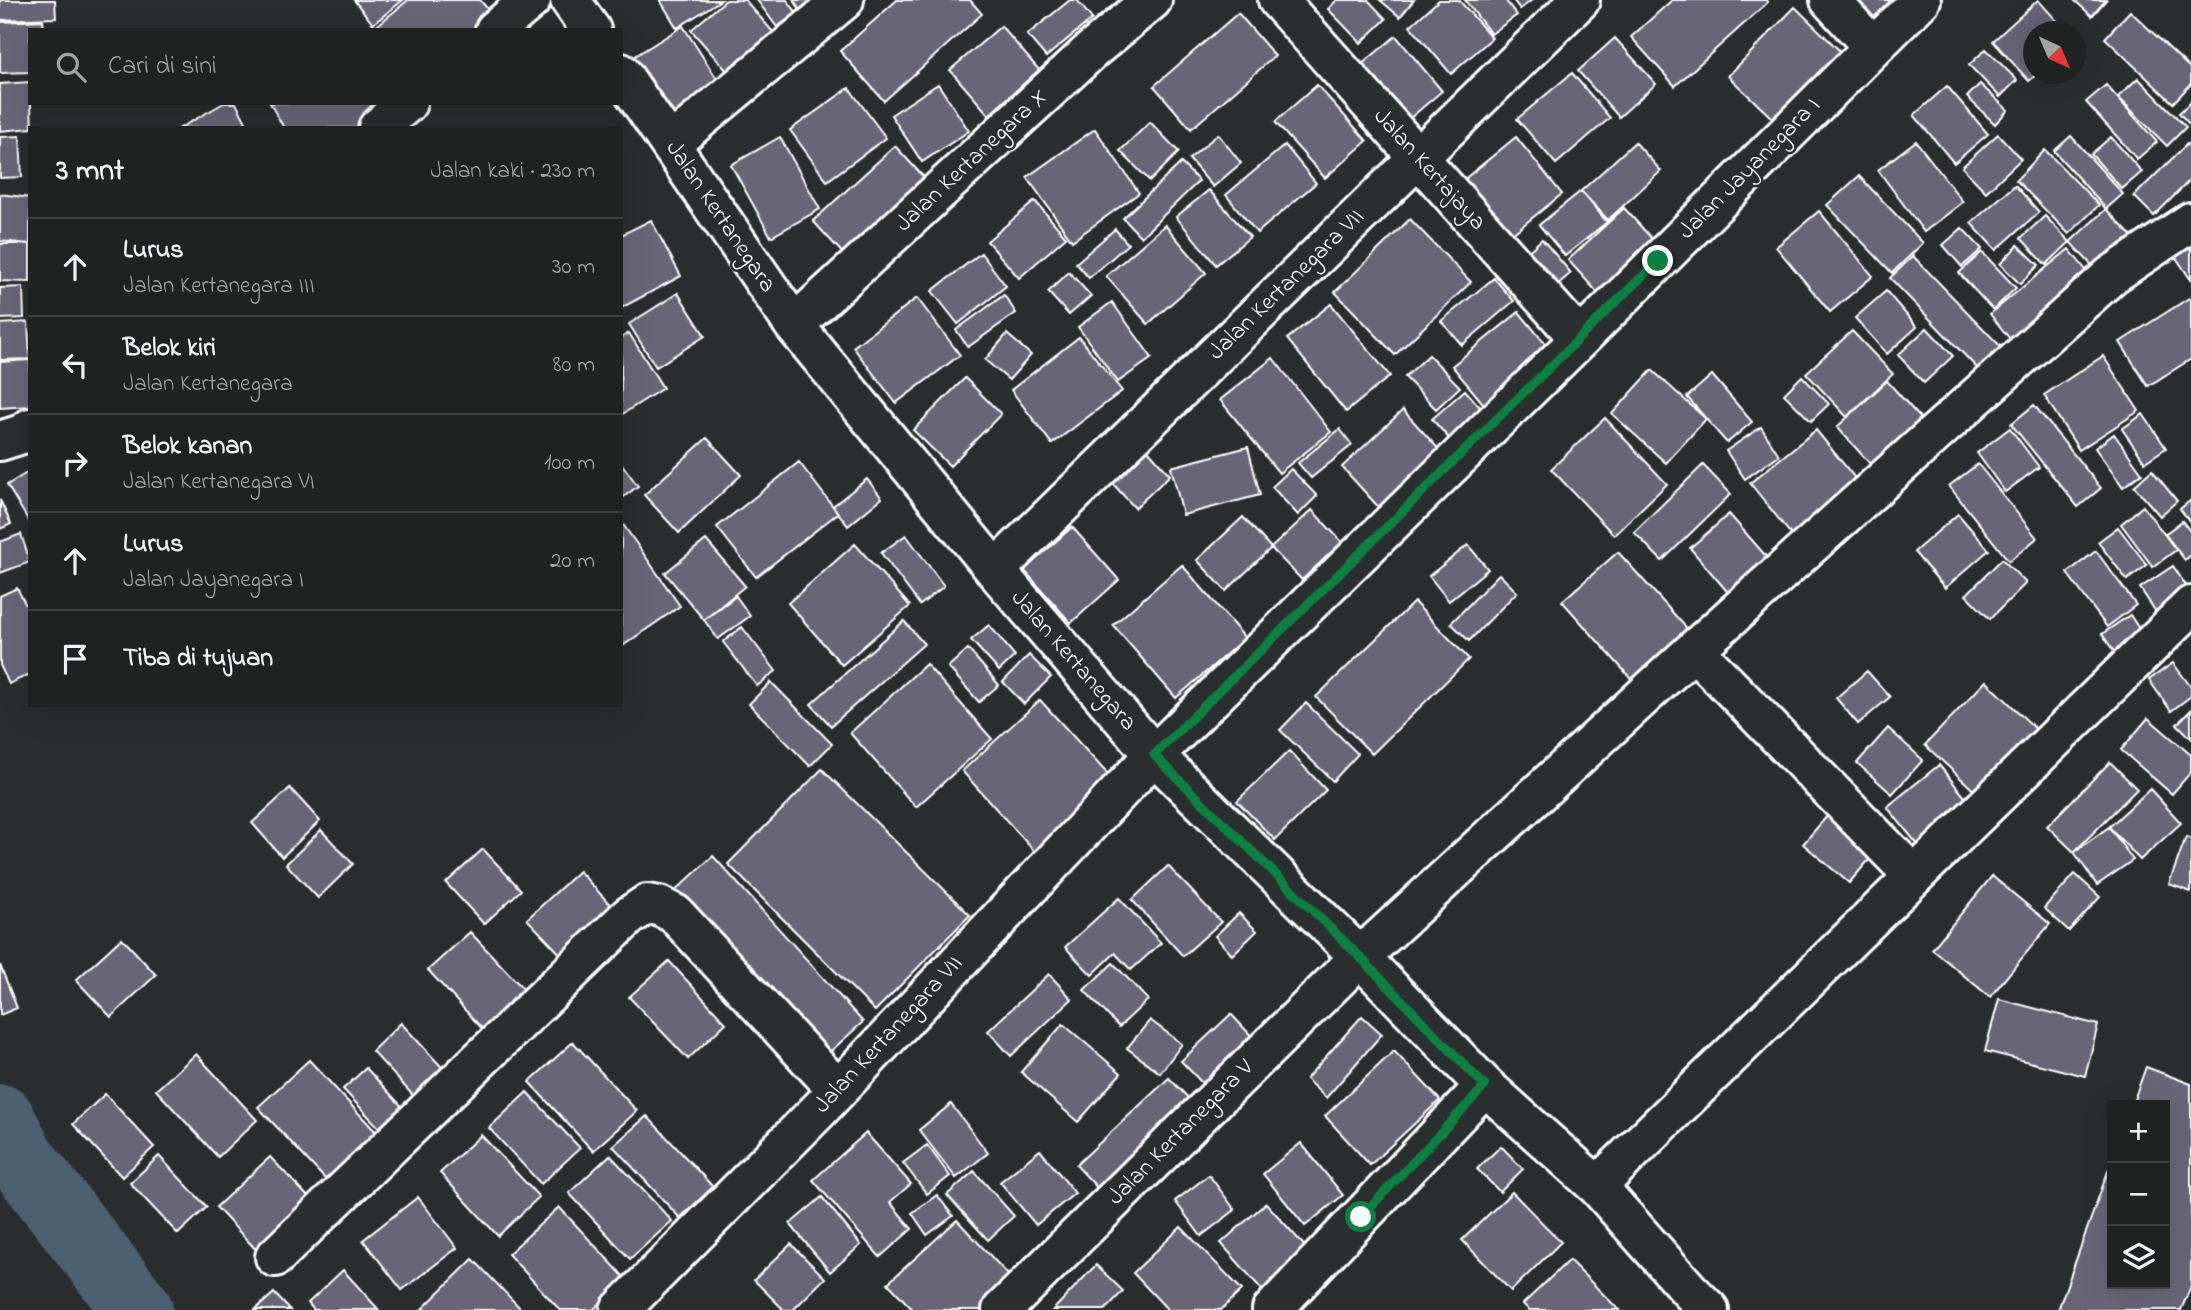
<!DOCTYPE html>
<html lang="id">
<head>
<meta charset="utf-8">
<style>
	body { margin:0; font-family:"Indie Flower",sans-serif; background:#2d2f2f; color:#f1f3f6 }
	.controls { position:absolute; right:21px; bottom:21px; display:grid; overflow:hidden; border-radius:0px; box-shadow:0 7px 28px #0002 }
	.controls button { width:63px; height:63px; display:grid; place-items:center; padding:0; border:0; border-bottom:2px solid #3d3f40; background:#202222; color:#f1f3f6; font:35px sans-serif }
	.compass { position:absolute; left:2023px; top:21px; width:63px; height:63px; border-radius:50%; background:#202222; box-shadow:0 7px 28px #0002; rotate:136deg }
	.stop { position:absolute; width:21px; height:21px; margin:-16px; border:5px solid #0b8043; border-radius:50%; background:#fff }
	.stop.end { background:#0b8043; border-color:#fff; box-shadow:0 2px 7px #0008 }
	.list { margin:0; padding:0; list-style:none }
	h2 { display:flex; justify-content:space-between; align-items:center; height:91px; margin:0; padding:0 28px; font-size:30px }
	h2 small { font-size:23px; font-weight:400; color:#a2a4a5 }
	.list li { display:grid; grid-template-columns:46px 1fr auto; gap:21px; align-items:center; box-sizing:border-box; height:98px; padding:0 28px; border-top:2px solid #3d3f40 }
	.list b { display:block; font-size:26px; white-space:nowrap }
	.list p { margin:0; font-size:23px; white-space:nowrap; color:#a2a4a5 }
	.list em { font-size:23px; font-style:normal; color:#a2a4a5 }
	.icon { flex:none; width:38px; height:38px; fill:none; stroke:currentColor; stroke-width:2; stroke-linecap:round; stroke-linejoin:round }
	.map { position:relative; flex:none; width:2191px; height:1310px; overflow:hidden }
	.search { position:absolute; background:#202222; box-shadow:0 7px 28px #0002; left:28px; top:28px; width:595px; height:77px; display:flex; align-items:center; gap:18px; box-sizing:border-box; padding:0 24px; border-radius:0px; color:#a2a4a5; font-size:26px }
	.panel { position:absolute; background:#202222; box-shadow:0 7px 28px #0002; left:28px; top:126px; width:595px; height:581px; border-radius:0px }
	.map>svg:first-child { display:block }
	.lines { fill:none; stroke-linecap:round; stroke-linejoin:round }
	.river { stroke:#4b616f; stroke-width:70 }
	.building { fill:#686577; stroke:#fff; stroke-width:2 }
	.minor-casing { stroke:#fff; stroke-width:44 }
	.minor { stroke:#2a2d2e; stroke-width:38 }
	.route { stroke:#0b8043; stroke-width:9 }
	.labels { text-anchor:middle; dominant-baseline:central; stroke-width:5; stroke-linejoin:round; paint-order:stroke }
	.street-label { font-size:24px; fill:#fff; stroke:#2a2d2e }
</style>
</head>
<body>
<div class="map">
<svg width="2191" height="1310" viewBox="0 0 2191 1310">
	<rect width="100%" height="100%" fill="#2a2d2e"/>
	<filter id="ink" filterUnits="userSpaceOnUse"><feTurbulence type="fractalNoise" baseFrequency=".0143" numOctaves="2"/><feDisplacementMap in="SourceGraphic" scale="14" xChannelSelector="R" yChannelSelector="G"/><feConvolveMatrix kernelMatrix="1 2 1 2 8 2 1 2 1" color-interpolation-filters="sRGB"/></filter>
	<g filter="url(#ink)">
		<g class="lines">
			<path class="river" d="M0,1119L21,1159L138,1310"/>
		</g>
		<path class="building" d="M0,0H55L56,18L0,20Z
			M354,0H403L373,24Z
			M408,0H480L499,22L490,30H372Z
			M660,0H721L677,28Z
			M726,0H745L780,40L735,80L691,30Z
			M757,0H787L797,13L777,27Z
			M794,0H834L804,17Z
			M897,0H970L982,14L884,101L840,51Z
			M1070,0H1077L1092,19L1046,57L1027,35Z
			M1337,0H1368L1386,19L1361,43L1328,9Z
			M1380,0H1414L1400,17Z
			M1439,0H1459L1492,38L1451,74L1410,26Z
			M1465,0H1505L1517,15L1491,34Z
			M1513,0H1532L1520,9Z
			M1672,0H1767L1768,2L1675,86L1631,37Z
			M1837,0H1894L1862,29Z
			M2038,0L2067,32H2034V74H2037L2029,81L1993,41Z
			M2074,0H2106L2092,16Z
			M1795,7L1841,52L1774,120L1728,76Z
			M2130,11L2191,69V84L2173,103L2105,38Z
			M1238,13L1275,56L1191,129L1154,86Z
			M43,20L44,30H30V72L0,73V22Z
			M683,26L724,90L673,123L632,58Z
			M1001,26L1039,70L989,115L950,70Z
			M1396,36L1442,91L1403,124L1356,69Z
			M1615,38L1656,84L1619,117L1578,71Z
			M1986,49L2017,80L2000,97L1969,65Z
			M1572,73L1610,118L1556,164L1517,119Z
			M2138,78L2186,127L2167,146L2118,97Z
			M30,82L32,128L0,131V84Z
			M938,84L969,131L922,162L891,115Z
			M1980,84L2008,110L1995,124L1967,97Z
			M1317,85L1367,141L1325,178L1275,122Z
			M2106,85L2157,142L2137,159L2086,102Z
			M1947,86L1988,134L1954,163L1914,115Z
			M849,88L886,138L827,181L790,130Z
			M2191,102V126L2179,113Z
			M224,103H236L249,128H180Z
			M270,103H380L361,128H284Z
			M1150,122L1179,152L1150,181L1120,151Z
			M1095,129L1139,193L1072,241L1027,177Z
			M1218,134L1241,163L1213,187L1189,159Z
			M1998,134L2021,159L1986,192L1962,167Z
			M20,136L22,177L0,178V137Z
			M2071,136L2123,194L2106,209L2054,151Z
			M780,137L820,209L771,237L731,165Z
			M1516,137L1562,194L1506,239L1461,182Z
			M2111,137L2142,172L2122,189L2091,154Z
			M1916,141L1963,202L1924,232L1878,170Z
			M1635,142L1661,171L1608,220L1581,191Z
			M2187,144L2191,148V179L2154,216L2134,196Z
			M1285,145L1316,183L1257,233L1226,195Z
			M895,146L930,184L848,259L813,221Z
			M2045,150L2099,205L2069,234L2016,180Z
			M1181,163L1199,181L1141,237L1123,218Z
			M1859,176L1923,243L1892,273L1827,205Z
			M2015,185L2039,212L1996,250L1971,223Z
			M1209,190L1250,237L1216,265L1176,217Z
			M1581,191L1607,222L1565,256L1539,225Z
			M0,194L30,198V244L0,241Z
			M1035,201L1066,237L1019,278L987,241Z
			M1624,208L1654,241L1597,292L1568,260Z
			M2106,209L2135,240L2100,274L2070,242Z
			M1819,211L1873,276L1830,312L1776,247Z
			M2045,216L2070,242L2046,265L2021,238Z
			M1410,219L1471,282L1395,355L1335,292Z
			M651,220L681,276L621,308V235Z
			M1165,225L1206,273L1148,324L1106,276Z
			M1962,228L1982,249L1962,267L1943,245Z
			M1115,229L1128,244L1089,278L1076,263Z
			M2191,232V280L2169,247Z
			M1542,239L1571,273L1549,292L1520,259Z
			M0,244H30V282L0,281Z
			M2018,245L2039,265L2020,284L2000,264Z
			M2069,249L2093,279L2014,344L1990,314Z
			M1982,252L2016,288L1993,310L1959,273Z
			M981,253L1006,286L958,324L932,291Z
			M1913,256L2005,351L1982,373L1890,278Z
			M1069,272L1091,296L1069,315L1048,292Z
			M1494,278L1514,301L1462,345L1441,321Z
			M23,287L24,318L0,319V288Z
			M1886,291L1917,327L1887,354L1855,318Z
			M678,293L705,336L656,367L629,324Z
			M1004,295L1016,313L968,347L956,330Z
			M917,298L960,355L896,403L853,347Z
			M2189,298L2191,300V359L2148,386L2120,342Z
			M1112,302L1152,358L1118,382L1078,327Z
			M1331,304L1390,376L1346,412L1287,339Z
			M1519,312L1552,352L1486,407L1452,366Z
			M28,322L30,359L0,360V324Z
			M1927,328L1953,356L1924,383L1898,355Z
			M1852,331L1893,374L1847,417L1806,373Z
			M629,333L663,388L621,415V338Z
			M1007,334L1031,355L1009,380L985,360Z
			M1079,337L1122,391L1052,444L1011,390Z
			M1429,355L1460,387L1436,409L1405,377Z
			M2103,356L2139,411L2079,450L2044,395Z
			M1273,358L1331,432L1279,473L1220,400Z
			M30,360V406L0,408V362Z
			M1652,370L1706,419L1666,463L1612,414Z
			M1712,375L1752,422L1727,443L1687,397Z
			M1802,376L1829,404L1811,421L1784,394Z
			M965,378L1001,414L950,466L913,430Z
			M1887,381L1923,421L1873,467L1837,427Z
			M1465,390L1486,414L1453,443L1432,419Z
			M2034,405L2101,488L2078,507L2011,424Z
			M1403,410L1444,455L1383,512L1342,467Z
			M2143,414L2166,448L2145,462L2122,429Z
			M1605,418L1667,484L1614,535L1551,469Z
			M1761,427L1779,455L1745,479L1726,451Z
			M2010,428L2039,467L2005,492L1977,453Z
			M1340,429L1352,445L1311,478L1298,463Z
			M1816,430L1863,488L1797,542L1750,483Z
			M2114,434L2142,473L2123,487L2095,448Z
			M707,438L741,475L679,533L644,495Z
			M1140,441L1170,475L1135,508L1104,474Z
			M1248,447L1260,495L1183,515L1171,467Z
			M799,462L838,513L756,577L717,527Z
			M621,463L638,486L621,499Z
			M1978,464L2037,538L2009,561L1949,486Z
			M1703,465L1731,494L1662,561L1634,532Z
			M1291,469L1317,496L1298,515L1272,487Z
			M2152,470L2177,501L2160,516L2134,486Z
			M30,471V523L7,485Z
			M867,479L882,498L848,526L833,506Z
			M0,500L11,524L0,529Z
			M2191,500V523L2180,509Z
			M2143,506L2176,550L2153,567L2121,524Z
			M1312,510L1342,542L1302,580L1271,548Z
			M1729,514L1772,563L1732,597L1690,548Z
			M1958,514L1989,550L1945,588L1914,552Z
			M1243,517L1271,548L1226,591L1197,560Z
			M2182,521L2191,532V555L2185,560L2165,534Z
			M622,523L680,606L621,647V524Z
			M1072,527L1119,580L1071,623L1024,570Z
			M2118,527L2147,565L2127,580L2098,542Z
			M21,534L30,562L0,573V542Z
			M906,535L944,586L920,605L881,553Z
			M706,540L745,586L704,620L665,573Z
			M855,544L910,606L842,665L788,603Z
			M1468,545L1488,569L1449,601L1429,576Z
			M2096,551L2136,605L2107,627L2067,573Z
			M1618,552L1691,633L1635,683L1562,601Z
			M2002,559L2026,583L1990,619L1966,595Z
			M1182,565L1245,638L1176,698L1113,625Z
			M2173,566L2191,593L2158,615L2140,588Z
			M1499,574L1517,592L1469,641L1451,623Z
			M17,588L30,613V674L9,684L0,665V596Z
			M736,596L750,616L718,639L704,620Z
			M1414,602L1469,659L1372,754L1316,697Z
			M2130,615L2149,644L2122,663L2102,634Z
			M904,621L924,644L831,726L811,704Z
			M989,625L1015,656L999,671L971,640Z
			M742,627L776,671L757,686L723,642Z
			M968,649L999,685L979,702L948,667Z
			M1029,655L1051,677L1024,704L1003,682Z
			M2173,663L2191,687V696L2171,711L2149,680Z
			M926,664L992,739L916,807L850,733Z
			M1867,671L1890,697L1858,724L1836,698Z
			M1986,681L2040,733L1981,797L1925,745Z
			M771,682L832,744L810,766L749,704Z
			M1040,700L1114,781L1036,853L962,771Z
			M1306,703L1358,754L1333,781L1280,730Z
			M2191,710V738L2177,724Z
			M2148,718L2191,755V772L2172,794L2121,750Z
			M1888,728L1923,760L1892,794L1857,763Z
			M1289,751L1326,790L1275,840L1237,801Z
			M2110,762L2137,789L2074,852L2047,826Z
			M1939,765L1969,802L1918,845L1887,807Z
			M822,769L970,915L875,1011L728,864Z
			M290,788L320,821L282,857L252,823Z
			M2150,789L2181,823L2140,860L2109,827Z
			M1828,815L1874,854L1849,883L1803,844Z
			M2109,827L2133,860L2097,885L2074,852Z
			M321,830L353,864L318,898L286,864Z
			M2186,837L2191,839V892L2169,884Z
			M483,849L521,890L484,924L446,883Z
			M713,856L863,1022L821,1060L672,894Z
			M1168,866L1221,922L1183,956L1132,900Z
			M579,871L617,912L566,960L527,919Z
			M2075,874L2100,897L2069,931L2044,908Z
			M1992,876L2050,924L1990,997L1932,949Z
			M1119,898L1161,943L1131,970L1115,953L1092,975L1065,947Z
			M1239,913L1257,931L1232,955L1215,936Z
			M470,932L530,996L488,1035L428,970Z
			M122,938L156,975L111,1017L76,980Z
			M669,961L726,1023L688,1059L629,997Z
			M1113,963L1148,1000L1119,1027L1084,990Z
			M0,965L17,1008L0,1015Z
			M1049,974L1072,999L1011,1056L988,1031Z
			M1999,999L2098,1025L2085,1076L1985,1051Z
			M1231,1014L1256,1041L1206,1087L1181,1061Z
			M1362,1016L1382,1034L1326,1098L1306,1079Z
			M1150,1020L1182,1044L1160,1073L1127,1048Z
			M401,1023L450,1076L421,1104L372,1051Z
			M1063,1024L1121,1073L1078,1122L1021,1072Z
			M573,1042L637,1111L593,1151L529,1082Z
			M1394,1051L1440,1100L1370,1165L1325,1116Z
			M196,1054L257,1120L218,1157L156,1090Z
			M309,1060L377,1133L326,1180L258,1107Z
			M2146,1067L2191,1084V1286L2181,1310H2058L2112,1160V1284H2165V1105H2132Z
			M366,1068L408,1113L385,1134L343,1089Z
			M1169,1078L1199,1109L1105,1196L1076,1165Z
			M527,1092L580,1148L541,1184L489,1128Z
			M105,1094L154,1147L122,1177L73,1124Z
			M951,1104L988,1153L956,1178L919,1130Z
			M647,1116L713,1187L680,1218L613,1146Z
			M866,1133L911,1184L890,1202L912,1229L880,1257L813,1180Z
			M481,1135L539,1197L498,1236L440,1173Z
			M1301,1143L1343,1195L1305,1226L1263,1174Z
			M927,1145L950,1176L927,1194L903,1163Z
			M1501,1146L1523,1169L1500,1192L1477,1169Z
			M1040,1150L1075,1193L1036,1225L1000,1182Z
			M610,1155L672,1221L630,1259L569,1193Z
			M159,1156L207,1207L178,1234L130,1183Z
			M270,1157L315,1204L261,1255L216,1207Z
			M974,1171L1014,1216L988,1240L947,1195Z
			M1209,1175L1235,1210L1201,1236L1175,1201Z
			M1512,1192L1561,1242L1511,1291L1462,1240Z
			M937,1195L953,1216L927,1235L912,1213Z
			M418,1197L457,1248L402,1290L363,1240Z
			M822,1197L861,1245L830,1272L790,1224Z
			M1266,1203L1309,1251L1263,1291L1221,1243Z
			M559,1207L626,1279L593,1310H560L508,1254Z
			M957,1220L1013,1280L981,1310H913L888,1283Z
			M1181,1227L1242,1290L1221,1310H1168L1133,1273Z
			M791,1244L825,1278L793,1310H784L754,1280Z
			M473,1259L522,1310H421Z
			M1569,1260L1619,1310H1529L1523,1304Z
			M1096,1265L1123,1291L1105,1310H1053Z
			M343,1270L379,1310H314L308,1303Z
			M274,1293L290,1310H255Z"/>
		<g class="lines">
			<defs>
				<path id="minor" d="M570,0L591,30
					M1278,0L1580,339
					M1830,0L1873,47
					M495,30L531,0
					M621,73L794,325L995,570L1154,755L1360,957L1485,1086L1597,1186L1690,1291L1709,1310
					M378,128L407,103
					M670,144L844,0
					M794,325L1092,50L1152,0
					M0,441L25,433L30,428
					M995,570L1580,0
					M1694,650L1914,876
					M1597,1186L2191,606
					M275,1257L629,916L647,904L659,906L675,914L838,1090
					M620,1310L820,1109L1154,755L1580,339L1921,0
					M1002,1310L1360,957L1694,650L2112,275L2191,222
					M1272,1310L1485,1086"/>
			</defs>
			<use href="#minor" class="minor-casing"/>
			<use href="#minor" class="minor"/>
		</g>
	</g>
	<g class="lines" filter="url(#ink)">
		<path class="route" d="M1361,1217L1485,1086L1360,957L1154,755L1658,261"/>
	</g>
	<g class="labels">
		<g class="street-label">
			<text transform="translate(972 161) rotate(-43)">Jalan Kertanegara X</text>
			<text transform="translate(1750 169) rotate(-45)">Jalan Jayanegara I</text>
			<text transform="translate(1429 170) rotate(48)">Jalan Kertajaya</text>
			<text transform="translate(720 217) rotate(56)">Jalan Kertanegara</text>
			<text transform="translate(1287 285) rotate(-44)">Jalan Kertanegara VII</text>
			<text transform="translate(1073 661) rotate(49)">Jalan Kertanegara</text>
			<text transform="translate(889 1035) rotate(-47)">Jalan Kertanegara VII</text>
			<text transform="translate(1181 1133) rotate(-45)">Jalan Kertanegara V</text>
		</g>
	</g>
</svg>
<div class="controls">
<button>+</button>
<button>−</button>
<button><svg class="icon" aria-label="layers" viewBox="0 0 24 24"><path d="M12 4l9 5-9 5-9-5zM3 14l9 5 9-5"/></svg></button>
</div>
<svg class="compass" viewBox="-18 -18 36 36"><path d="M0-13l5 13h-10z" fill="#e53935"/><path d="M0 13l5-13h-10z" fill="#a2a4a5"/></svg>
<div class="stop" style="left:1361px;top:1217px"></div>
<div class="stop end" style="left:1658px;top:261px"></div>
<div class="search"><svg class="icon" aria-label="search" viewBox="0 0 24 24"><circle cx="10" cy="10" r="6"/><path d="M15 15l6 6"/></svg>Cari di sini</div>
<section class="panel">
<h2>3 mnt<small>Jalan kaki · 230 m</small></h2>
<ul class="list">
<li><svg class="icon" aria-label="ahead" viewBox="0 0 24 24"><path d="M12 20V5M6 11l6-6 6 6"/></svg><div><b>Lurus</b><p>Jalan Kertanegara III</p></div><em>30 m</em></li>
<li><svg class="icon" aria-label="left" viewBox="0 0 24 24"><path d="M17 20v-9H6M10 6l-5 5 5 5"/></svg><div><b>Belok kiri</b><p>Jalan Kertanegara</p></div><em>80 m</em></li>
<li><svg class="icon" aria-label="right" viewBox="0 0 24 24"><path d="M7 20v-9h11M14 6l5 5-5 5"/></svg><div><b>Belok kanan</b><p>Jalan Kertanegara VI</p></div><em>100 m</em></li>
<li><svg class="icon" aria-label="ahead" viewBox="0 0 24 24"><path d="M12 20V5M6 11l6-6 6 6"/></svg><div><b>Lurus</b><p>Jalan Jayanegara I</p></div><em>20 m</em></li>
<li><svg class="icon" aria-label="arrive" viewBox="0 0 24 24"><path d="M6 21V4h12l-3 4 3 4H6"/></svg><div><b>Tiba di tujuan</b></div></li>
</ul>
</section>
</div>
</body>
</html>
